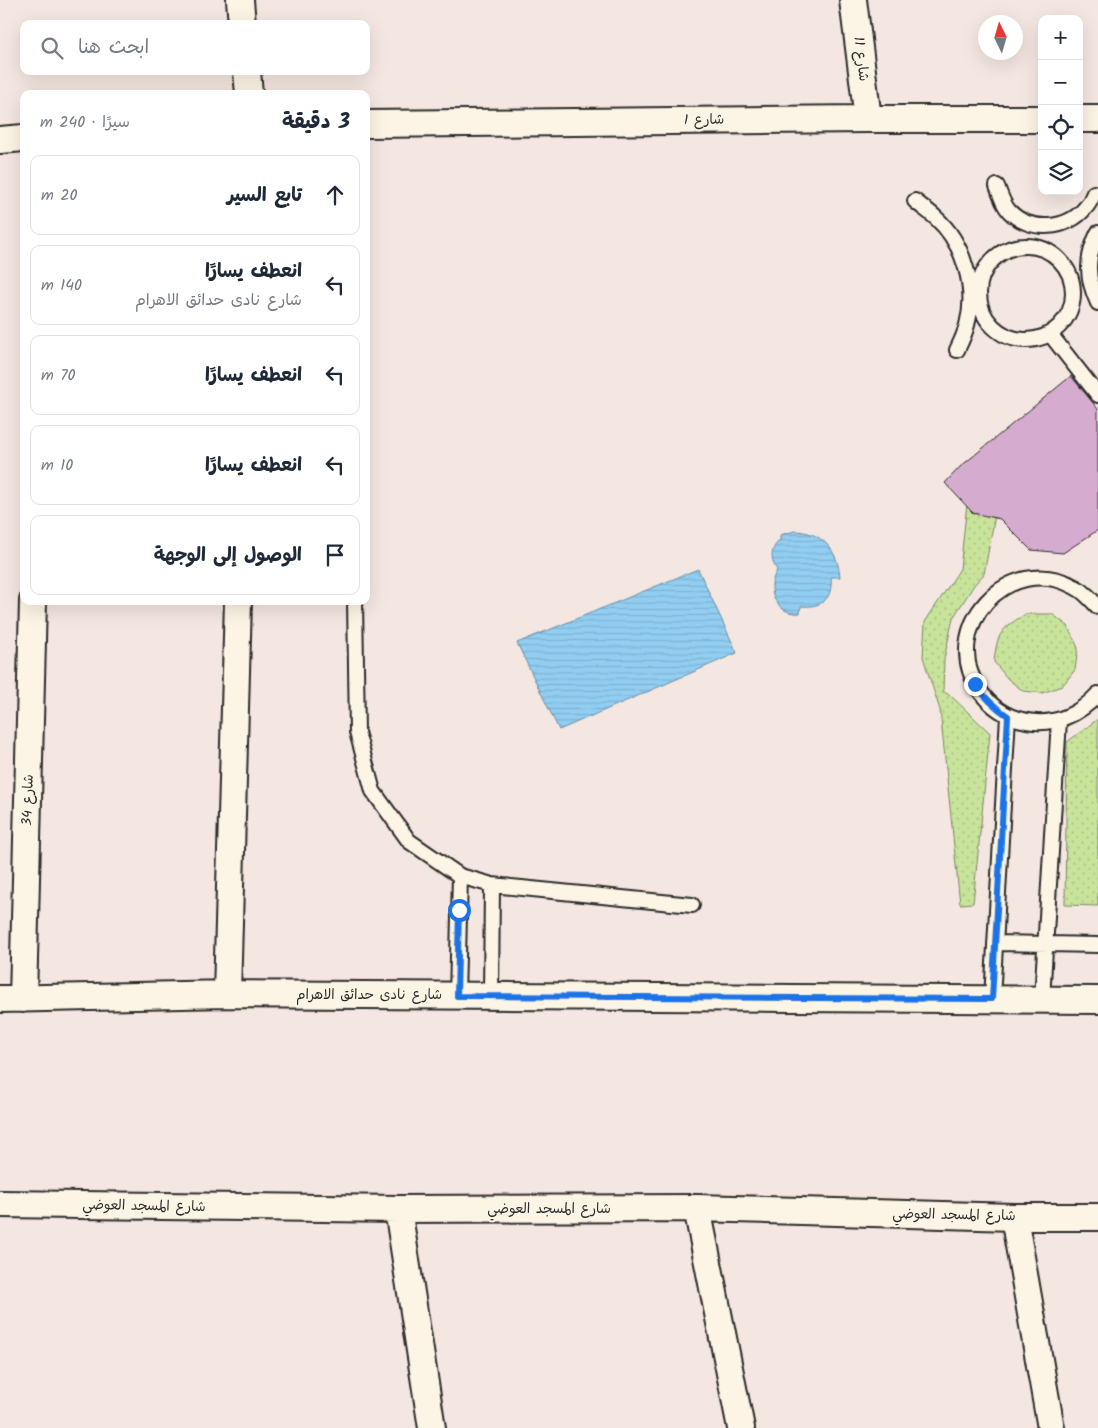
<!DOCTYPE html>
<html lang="ar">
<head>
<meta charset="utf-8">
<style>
	body { margin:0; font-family:Kalam,"Playpen Sans Arabic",sans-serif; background:#f6f6f7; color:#1f2937; direction:rtl }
	.controls { position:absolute; right:15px; top:15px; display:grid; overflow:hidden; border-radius:10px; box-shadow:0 5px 20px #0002 }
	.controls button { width:45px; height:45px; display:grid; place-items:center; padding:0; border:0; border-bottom:1px solid #e0e1e3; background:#fff; color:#1f2937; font:25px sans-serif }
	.compass { position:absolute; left:978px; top:15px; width:45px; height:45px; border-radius:50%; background:#fff; box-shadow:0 5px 20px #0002; rotate:355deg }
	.stop { position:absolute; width:15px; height:15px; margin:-11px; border:4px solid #1a73e8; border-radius:50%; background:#fff }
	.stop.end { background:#1a73e8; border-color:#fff; box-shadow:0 1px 5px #0008 }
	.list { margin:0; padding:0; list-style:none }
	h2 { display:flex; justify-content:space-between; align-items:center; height:65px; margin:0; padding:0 20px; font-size:21px }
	h2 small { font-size:16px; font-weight:400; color:#747a83 }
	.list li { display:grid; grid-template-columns:32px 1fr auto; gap:15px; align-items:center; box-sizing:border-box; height:80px; margin:0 10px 10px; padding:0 10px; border:1px solid #e0e1e3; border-radius:10px }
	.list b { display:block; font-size:19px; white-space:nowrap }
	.list p { margin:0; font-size:16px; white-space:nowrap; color:#747a83 }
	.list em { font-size:16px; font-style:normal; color:#747a83 }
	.icon { flex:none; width:28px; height:28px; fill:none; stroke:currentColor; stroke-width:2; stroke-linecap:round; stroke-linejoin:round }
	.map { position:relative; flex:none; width:1098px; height:1428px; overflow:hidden; direction:ltr }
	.search { position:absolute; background:#fff; box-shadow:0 5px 20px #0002; left:20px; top:20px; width:350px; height:55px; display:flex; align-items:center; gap:12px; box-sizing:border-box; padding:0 18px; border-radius:10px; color:#747a83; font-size:19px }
	.panel { position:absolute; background:#fff; box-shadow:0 5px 20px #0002; left:20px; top:90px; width:350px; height:515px; border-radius:10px; direction:rtl }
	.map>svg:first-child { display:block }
	.grass { fill:url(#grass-dots); stroke:#7a8762 }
	.water { fill:url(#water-rules); stroke:#688da2 }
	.building { fill:#d6abd0; stroke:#2b2b2b }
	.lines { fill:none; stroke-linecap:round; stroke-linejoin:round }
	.lane-casing { stroke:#2b2b2b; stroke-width:18 }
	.street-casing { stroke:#2b2b2b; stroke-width:30 }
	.lane { stroke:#fcf5e5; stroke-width:14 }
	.street { stroke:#fcf5e5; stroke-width:26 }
	.route { stroke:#1a73e8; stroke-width:6 }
	.labels { text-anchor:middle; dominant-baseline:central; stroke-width:4; stroke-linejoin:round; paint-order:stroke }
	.street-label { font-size:14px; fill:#2b2b2b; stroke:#fcf5e5 }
</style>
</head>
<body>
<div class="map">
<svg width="1098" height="1428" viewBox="0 0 1098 1428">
	<defs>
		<pattern id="grass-dots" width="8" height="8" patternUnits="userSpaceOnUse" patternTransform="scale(1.25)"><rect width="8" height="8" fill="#c8e39a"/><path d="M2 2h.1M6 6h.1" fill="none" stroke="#acc385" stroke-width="1.8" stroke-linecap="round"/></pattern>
		<pattern id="water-rules" width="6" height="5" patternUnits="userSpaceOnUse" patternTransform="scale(1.25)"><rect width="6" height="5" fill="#91cef2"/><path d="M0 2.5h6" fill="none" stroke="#7db1d0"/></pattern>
	</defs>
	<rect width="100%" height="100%" fill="#f4e6e1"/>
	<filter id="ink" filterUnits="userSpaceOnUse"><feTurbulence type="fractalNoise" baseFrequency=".02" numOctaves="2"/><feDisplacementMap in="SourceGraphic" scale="10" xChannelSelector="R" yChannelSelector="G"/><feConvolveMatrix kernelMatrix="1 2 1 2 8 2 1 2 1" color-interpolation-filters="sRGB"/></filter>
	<g filter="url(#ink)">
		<path class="grass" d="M967,503L996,510L984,574L974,585L953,618L944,659L943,691L952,697L990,733L973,903L960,904L940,710L923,657L925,622L960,569Z
			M1026,614H1052L1068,626L1078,648L1075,670L1062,686L1042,693L1023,691L1008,679L994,662C997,632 1002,628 1026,614Z
			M1098,719V906L1065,905L1067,742Z"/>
		<path class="water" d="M795,531C822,532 838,550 840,577H831C833,598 823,608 801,606L800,613C784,615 771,602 772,585C772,580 775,574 777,570C770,559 770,549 780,540V535Z
			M698,569L737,653L559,730L517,643Z"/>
		<path class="building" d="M1071,376L1098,409V530L1063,553L1031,550L1000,519L973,513L945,483L960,467Z"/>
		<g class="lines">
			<defs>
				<path id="lane" d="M997,186C1000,195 1003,204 1009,211C1030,233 1068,230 1086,207C1090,203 1092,197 1094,193
					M915,201C922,207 930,212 936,218C964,243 977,289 967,325C965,333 961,342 957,350
					M1098,233C1086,258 1086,277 1098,303
					M979 293a47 47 0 1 1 94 0a47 47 0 1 1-94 0Z
					M1050,334L1098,395
					M355,601L357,732L373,791L409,841L460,876L492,885L692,905
					M1098,607C1091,599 1084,591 1075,587C1009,550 937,629 980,691C991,707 1008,718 1027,721C1055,726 1080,714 1098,694
					M995,943L1098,945
					M457,996L460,876
					M491,996L492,885
					M992,999L1008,716
					M1042,999L1059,720"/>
				<path id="street" d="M240,0L242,24
					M853,0L868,119
					M247,71L249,94
					M1079,119H1098
					M366,124L868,119H1042
					M0,140L24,138
					M227,994L238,601
					M0,999L227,994L1098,1000
					M23,999L33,601
					M0,1204L398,1209L697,1208L1014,1217H1098
					M697,1208L741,1428
					M398,1209L432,1428
					M1014,1217L1051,1428"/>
			</defs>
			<use href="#lane" class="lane-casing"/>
			<use href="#street" class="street-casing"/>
			<use href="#lane" class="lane"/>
			<use href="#street" class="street"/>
		</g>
	</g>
	<g class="lines" filter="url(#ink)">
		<path class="route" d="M459,910L457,996L992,999L1008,716C994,707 985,698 975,684"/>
	</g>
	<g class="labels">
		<g class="street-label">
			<text transform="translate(861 59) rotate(83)">شارع 11</text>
			<text transform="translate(704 120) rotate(-1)">شارع 1</text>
			<text transform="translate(28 800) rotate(-88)">شارع 34</text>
			<text x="369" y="995">شارع نادى حدائق الاهرام</text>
			<text transform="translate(144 1206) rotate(1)">شارع المسجد العوضي</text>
			<text x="549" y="1209">شارع المسجد العوضي</text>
			<text transform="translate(954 1215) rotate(1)">شارع المسجد العوضي</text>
		</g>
	</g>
</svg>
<div class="controls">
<button>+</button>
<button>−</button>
<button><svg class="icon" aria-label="locate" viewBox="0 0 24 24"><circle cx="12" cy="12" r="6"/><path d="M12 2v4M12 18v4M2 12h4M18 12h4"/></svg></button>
<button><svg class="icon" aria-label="layers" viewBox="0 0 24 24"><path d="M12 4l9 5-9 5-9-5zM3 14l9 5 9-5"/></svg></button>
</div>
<svg class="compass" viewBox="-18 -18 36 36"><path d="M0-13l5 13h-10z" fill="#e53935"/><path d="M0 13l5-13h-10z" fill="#747a83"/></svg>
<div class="stop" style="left:459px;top:910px"></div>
<div class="stop end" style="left:975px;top:684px"></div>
<div class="search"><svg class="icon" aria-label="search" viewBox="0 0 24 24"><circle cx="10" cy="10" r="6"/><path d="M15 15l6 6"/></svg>ابحث هنا</div>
<section class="panel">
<h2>3 دقيقة<small>سيرًا · 240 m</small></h2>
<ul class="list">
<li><svg class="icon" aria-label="ahead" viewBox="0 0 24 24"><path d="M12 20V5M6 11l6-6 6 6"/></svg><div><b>تابع السير</b></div><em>20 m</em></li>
<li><svg class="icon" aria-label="left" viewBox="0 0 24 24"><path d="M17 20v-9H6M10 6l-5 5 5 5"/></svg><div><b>انعطف يسارًا</b><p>شارع نادى حدائق الاهرام</p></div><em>140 m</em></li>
<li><svg class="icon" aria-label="left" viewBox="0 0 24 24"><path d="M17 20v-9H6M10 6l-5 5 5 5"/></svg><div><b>انعطف يسارًا</b></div><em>70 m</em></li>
<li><svg class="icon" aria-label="left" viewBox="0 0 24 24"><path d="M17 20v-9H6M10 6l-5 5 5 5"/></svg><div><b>انعطف يسارًا</b></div><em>10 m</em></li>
<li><svg class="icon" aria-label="arrive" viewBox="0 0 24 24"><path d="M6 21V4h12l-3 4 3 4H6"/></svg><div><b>الوصول إلى الوجهة</b></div></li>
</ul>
</section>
</div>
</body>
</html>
